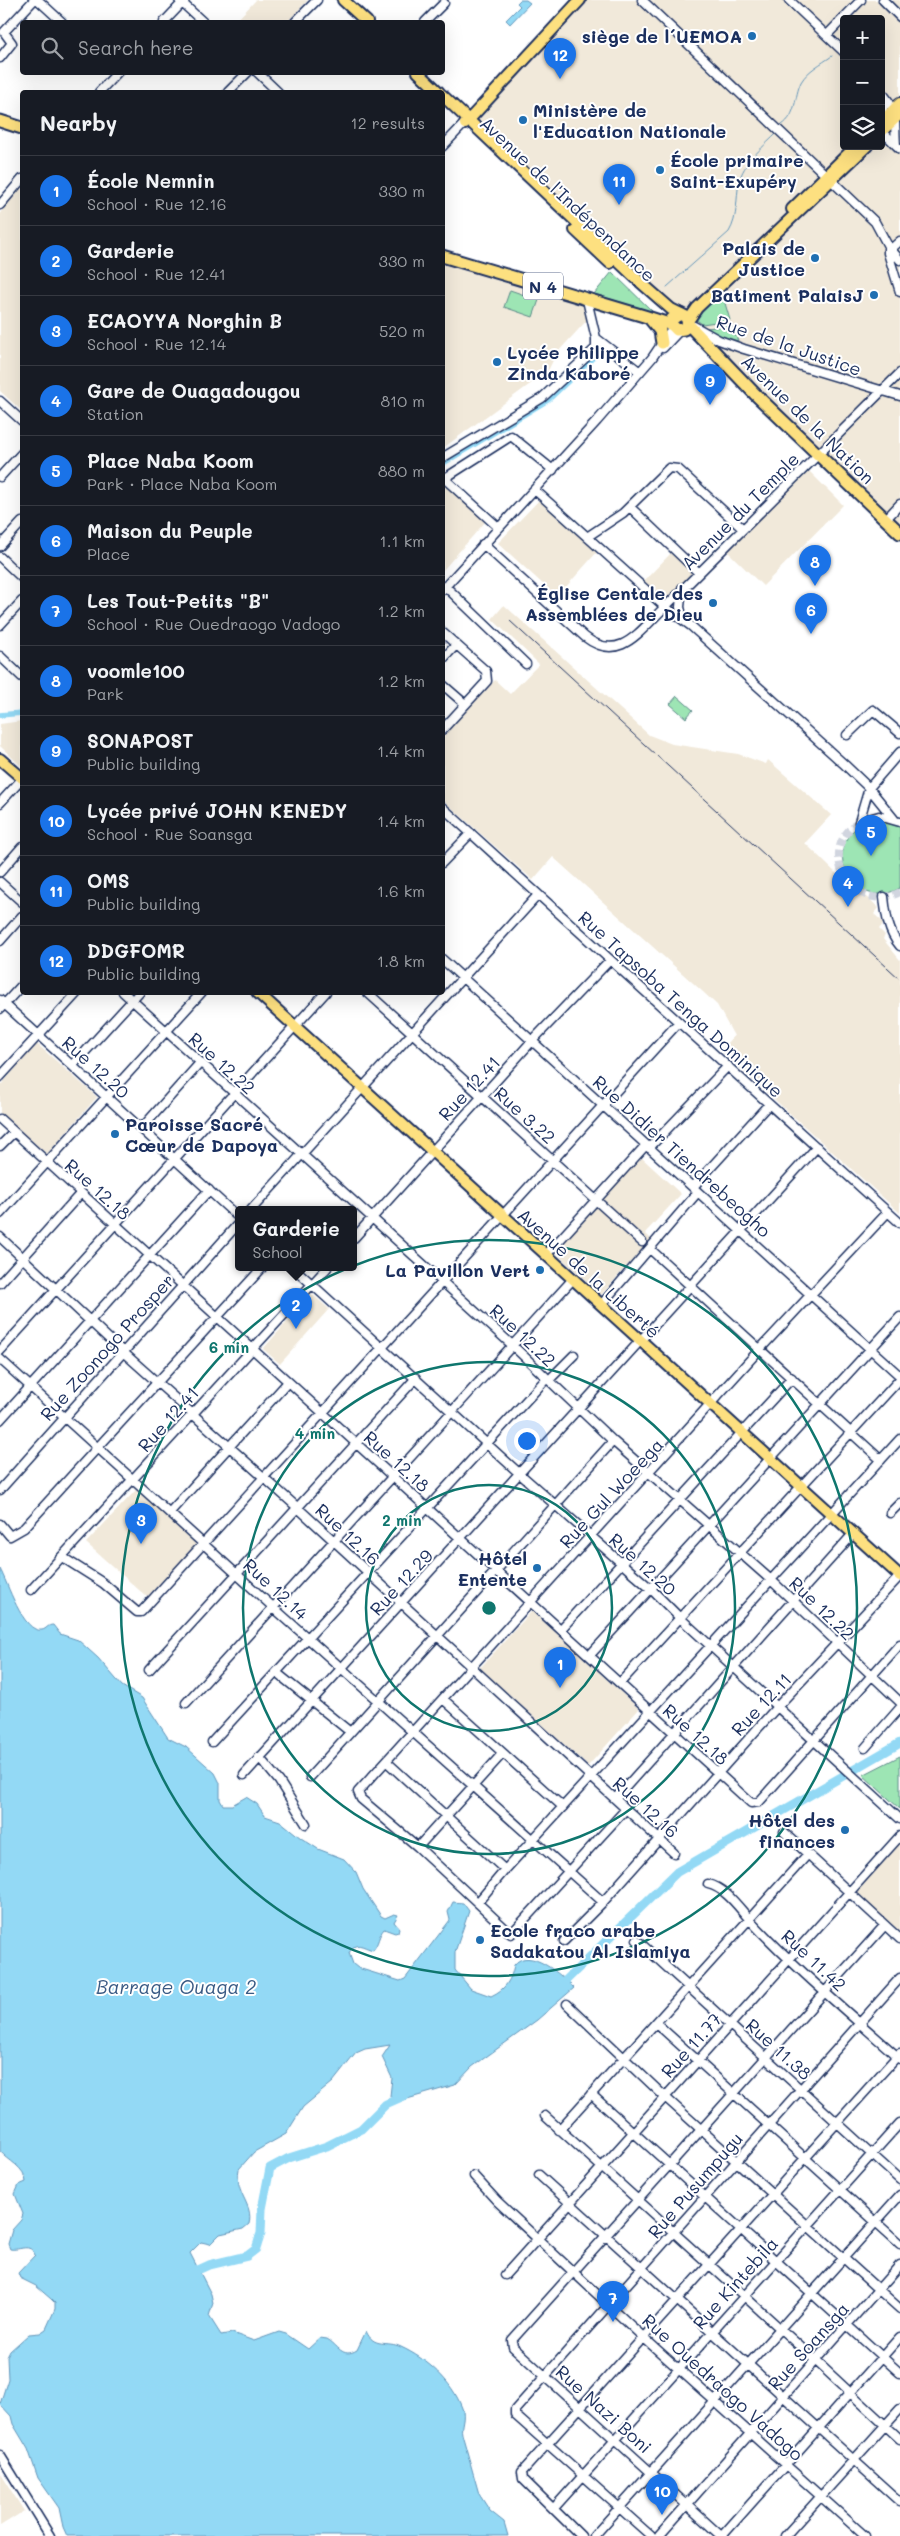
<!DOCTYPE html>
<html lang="en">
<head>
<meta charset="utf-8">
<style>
	body { margin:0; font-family:Mali,sans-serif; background:#242831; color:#f1f3f6 }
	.controls { position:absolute; right:15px; top:15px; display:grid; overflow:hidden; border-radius:5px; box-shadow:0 5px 20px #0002 }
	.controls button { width:45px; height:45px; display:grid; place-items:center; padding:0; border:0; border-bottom:1px solid #363941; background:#171b24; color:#f1f3f6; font:25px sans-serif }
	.you { position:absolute; left:526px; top:1440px; width:18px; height:18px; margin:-12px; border:4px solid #fff; border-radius:50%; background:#1a73e8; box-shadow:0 0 0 8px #1a73e833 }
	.badge { display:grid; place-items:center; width:32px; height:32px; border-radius:50%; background:#1a73e8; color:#fff; font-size:16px; font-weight:700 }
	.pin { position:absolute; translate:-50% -41px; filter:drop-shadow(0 1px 2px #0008) }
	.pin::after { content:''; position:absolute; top:26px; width:18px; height:15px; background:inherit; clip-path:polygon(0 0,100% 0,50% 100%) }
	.popup { position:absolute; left:235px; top:1206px; width:122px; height:65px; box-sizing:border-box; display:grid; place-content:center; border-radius:5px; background:#171b24; filter:drop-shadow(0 1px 4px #0005); font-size:16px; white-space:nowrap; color:#9ea1a6 }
	.popup b { font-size:19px; color:#f1f3f6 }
	.popup::after { content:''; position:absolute; left:50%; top:100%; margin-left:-10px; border:10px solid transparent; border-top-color:#171b24 }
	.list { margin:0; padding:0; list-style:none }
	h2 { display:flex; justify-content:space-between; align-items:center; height:65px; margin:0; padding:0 20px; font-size:21px }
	h2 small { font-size:16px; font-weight:400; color:#9ea1a6 }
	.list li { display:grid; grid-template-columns:32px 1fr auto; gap:15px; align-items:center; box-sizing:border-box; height:70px; padding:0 20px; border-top:1px solid #363941 }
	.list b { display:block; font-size:19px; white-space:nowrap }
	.list p { margin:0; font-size:16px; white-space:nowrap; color:#9ea1a6 }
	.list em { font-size:16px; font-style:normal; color:#9ea1a6 }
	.icon { flex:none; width:28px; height:28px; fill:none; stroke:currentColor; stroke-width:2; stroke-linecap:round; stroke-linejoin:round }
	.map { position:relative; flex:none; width:900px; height:2536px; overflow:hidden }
	.search { position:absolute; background:#171b24; box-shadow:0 5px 20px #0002; left:20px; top:20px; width:425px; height:55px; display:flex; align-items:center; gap:12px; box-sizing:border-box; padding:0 18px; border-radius:5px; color:#9ea1a6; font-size:19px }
	.panel { position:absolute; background:#171b24; box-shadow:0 5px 20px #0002; left:20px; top:90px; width:425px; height:905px; border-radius:5px }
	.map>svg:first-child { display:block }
	.built { fill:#f1e9da; fill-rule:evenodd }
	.green { fill:#9de5b4; stroke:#5c8a89 }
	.water { fill:#93d9f5; stroke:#6395b9 }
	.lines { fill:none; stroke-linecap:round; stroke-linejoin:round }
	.stream { stroke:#6395b9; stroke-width:1 }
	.canal { stroke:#93d9f5; stroke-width:5.5 }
	.river { stroke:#93d9f5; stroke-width:9 }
	.minor-tunnel { stroke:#d1d5df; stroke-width:8; stroke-dasharray:8 4; stroke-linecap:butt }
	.minor-casing { stroke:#1b2f5e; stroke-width:11 }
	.major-casing { stroke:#1b2f5e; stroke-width:14 }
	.highway-casing { stroke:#1b2f5e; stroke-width:15 }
	.minor { stroke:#fff; stroke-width:8 }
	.major { stroke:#fde080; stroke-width:10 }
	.highway { stroke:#fde080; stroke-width:11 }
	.rail { stroke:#1b2f5e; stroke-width:1 }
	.ring { fill:none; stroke:#0f766e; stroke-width:2.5 }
	.poi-dot { fill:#1f6fb2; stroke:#fff; stroke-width:2 }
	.labels { text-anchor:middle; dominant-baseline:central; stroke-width:4; stroke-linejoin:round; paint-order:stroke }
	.shield { fill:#fff; stroke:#5f6d8e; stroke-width:1 }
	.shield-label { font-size:16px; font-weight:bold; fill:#1b2f5e }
	.poi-label { font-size:18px; font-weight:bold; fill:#1b2f5e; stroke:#fff; text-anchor:end }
	.street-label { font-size:18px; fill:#1b2f5e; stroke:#fff }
	.water-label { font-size:19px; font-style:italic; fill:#395a84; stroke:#fff }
	.centre { fill:#0f766e; stroke:#fff; stroke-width:2.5 }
	.ring-label { font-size:15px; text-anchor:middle; font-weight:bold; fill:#0f766e; stroke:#fff; stroke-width:4; stroke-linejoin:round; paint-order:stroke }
</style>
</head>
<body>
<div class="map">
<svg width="900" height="2536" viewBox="0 0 900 2536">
	<rect width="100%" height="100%" fill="#fff"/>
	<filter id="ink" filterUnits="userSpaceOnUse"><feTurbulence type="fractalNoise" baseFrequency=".02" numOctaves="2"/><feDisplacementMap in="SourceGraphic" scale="10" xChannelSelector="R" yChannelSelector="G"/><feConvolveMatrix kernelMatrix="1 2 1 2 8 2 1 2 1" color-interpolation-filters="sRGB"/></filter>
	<g filter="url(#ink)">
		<path class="built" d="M256,0H308L287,22H235Z
			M580,0H900V533L468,120ZM844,19H881V146H844Z
			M22,187V411L0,391V213Z
			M442,263L586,305L589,318L556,354L548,371L443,448Z
			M808,470L843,505L763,586L726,550Z
			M446,485L486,521L443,570L442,486Z
			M541,498L598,551L557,597L498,543Z
			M673,551L695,572L666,600L644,581Z
			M504,605L649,735L672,744L738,754L766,764L768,760L831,815L805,843L840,877L843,875L879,908L874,914L884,923L879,929L885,935L883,939L900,960V1213L721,1051L734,1036L717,1005L703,992L553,857L533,880L443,800V734L495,680L510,694L539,664L492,619Z
			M22,721V767L0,746V724Z
			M37,1044L97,1097L47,1154L0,1113V1086Z
			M642,1158L681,1194L645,1233L651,1239L601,1295L554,1251Z
			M312,1294L329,1309L280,1364L263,1349Z
			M136,1490L196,1544L147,1597L86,1543Z
			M532,1611L639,1709L588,1766L480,1668Z
			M900,1843V1932L855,1891Z
			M0,2473L24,2511L0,2526Z"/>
		<path class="green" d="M612,272L653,312L594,294Z
			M510,290L539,300L533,317L504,307Z
			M714,297L724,300L730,320L702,324L694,318Z
			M731,325L738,341L715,334L707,328Z
			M677,696L693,710L686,718L670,704Z
			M881,819L900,826V888C845,918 813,827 881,819Z
			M900,1756V1809L863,1775Z"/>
		<path class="water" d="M520,0H526L530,3L510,24L506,20L520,6L517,3Z
			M0,1569C7,1581 23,1634 42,1630C47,1629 47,1625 53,1625L60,1634L78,1640L98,1658L122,1686L142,1698L168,1738L186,1747L215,1773L220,1783V1800L223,1805H232L246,1797L257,1804L265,1816L280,1821L301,1838L318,1849L344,1859L356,1872L363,1889L381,1916L385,1918L394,1914L398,1915L394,1922L399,1928L398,1932L395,1933L384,1929C378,1936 379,1943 373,1950C362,1947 356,1940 349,1953L353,1964L358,1968L400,1981L405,1979L450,1920L448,1912L453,1902L463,1903L469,1911L455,1952V1970L471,1989L491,1996C506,1989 511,1980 514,1965C529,1945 562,1976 574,1988L537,2020L472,2067L455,2085L397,2102L390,2096L392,2078L382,2057L390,2045L365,2049L356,2053L333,2082L303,2107L286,2134L254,2152L239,2169C234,2194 254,2203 249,2224L243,2229L220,2234L210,2244L201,2242L190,2253L211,2294L213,2303L209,2316L221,2335L232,2333L254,2341L279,2332L286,2334L308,2349L320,2338L327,2339C338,2345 342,2359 357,2350L366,2331C374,2349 387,2340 401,2347C427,2359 452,2381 462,2408C466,2417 460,2425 462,2434L479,2494L490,2511L504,2522L508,2536H67L63,2527L59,2508L38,2478L28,2449L13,2424L11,2416L0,2404L8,2379L7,2357L10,2351L29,2334L40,2333L46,2329L55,2309V2303L51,2299L36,2286L20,2278L18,2273L35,2255C30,2242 20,2251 10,2249L8,2244L12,2230L21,2220L23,2214L15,2194L19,2185L26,2182C25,2167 8,2161 0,2151Z"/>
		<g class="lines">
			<path class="stream" d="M782,125C797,115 794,97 801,82C808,70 821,64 832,56
				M442,250L542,280
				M667,287L729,232C738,217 736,198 739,182C743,163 762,148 775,135"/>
			<path class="canal" d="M442,464L548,400L603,348
				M0,715L22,713"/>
			<path class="river" d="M559,1987L677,1872L900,1743
				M189,2274L209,2265L247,2256L256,2249L261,2233L262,2209L270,2168L289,2158L327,2146L361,2129L386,2104L404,2096"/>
			<path class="minor-tunnel" d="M859,822C814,849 852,917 900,892"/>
			<defs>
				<path id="minor" d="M38,0L62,22
					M179,0L203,22
					M642,0L875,222L888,246L900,260
					M789,0L844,52
					M883,0L900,17
					M164,22L185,0
					M295,22L317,0
					M425,22L444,3
					M827,35L861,0
					M0,58L12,43L4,32L34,0
					M257,72L278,92
					M99,92L118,72
					M228,92L248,72
					M882,93C899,111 894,122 896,145
					M884,95L882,131L900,149
					M442,147L464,124
					M0,205L22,179
					M888,246V253L900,292
					M891,249L900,241
					M587,300L596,338L640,372
					M694,326L719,340L744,349L900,396
					M663,348L680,330
					M0,401L22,421
					M442,458L542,398L596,348V338
					M0,477L22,453
					M445,479L498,527
					M442,480L511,436L553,470
					M535,490L665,607L691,626L845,765L869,788L894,819
					M630,507L699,573
					M886,519L900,504
					M587,537L623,513L669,468L678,469L743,529
					M483,544L585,637C620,664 640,630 665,607L900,373
					M0,546L22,522
					M0,557L22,578
					M445,586L526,664
					M682,588L680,607L683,620
					M442,590L597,421L652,358L673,327
					M0,625L22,601
					M442,632L486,671L487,681L442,730
					M0,656L22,677
					M442,660L456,645
					M442,684L465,704
					M847,735L873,710L900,733
					M0,803L22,779
					M442,807L900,1223
					M859,822L869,788L900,752
					M859,822L879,816L900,822
					M442,863L471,833
					M0,872L22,847
					M0,882L22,902
					M884,897C886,915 888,932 900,946
					M0,941L22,916
					M442,959L900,1376
					M123,992L511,1344L613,1441L771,1580L900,1702
					M367,992L642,1242
					M0,1000L238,1217
					M0,1009L22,985
					M73,1065L140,992
					M0,1077L78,992
					M0,1119L751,1803L759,1802L900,1644
					M141,1129L200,1063
					M0,1146L14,1132
					M649,1148L728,1066
					M693,1187L769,1104
					M251,1210L538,895
					M0,1214L202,992
					M0,1237L123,1352L298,1508L674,1853
					M354,1238L532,1041L610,960
					M650,1249L881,1460
					M546,1255L646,1145
					M294,1268L520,1474L651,1589L680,1618L900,1819
					M0,1283L81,1193
					M601,1305L698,1192
					M0,1351L326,992
					M0,1359L274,1608L603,1902
					M549,1380L574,1355
					M0,1420L209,1190
					M0,1490L238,1224
					M170,1512L288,1382
					M890,1513L900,1503
					M0,1524L10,1536L24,1528L262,1268
					M62,1557L103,1583L137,1612H141L679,1022
					M31,1590L327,1268
					M561,1629L792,1378
					M590,1655L900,1317
					M149,1670L416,1378
					M277,1673L349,1731
					M620,1683L900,1379
					M443,1699L563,1807
					M186,1703L573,1279
					M212,1742L547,1378
					M865,1748L900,1708
					M259,1757L279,1781L306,1824
					M387,1762L505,1870
					M244,1775L817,1147
					M310,1777L613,1441
					M615,1799L853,1534
					M626,1809L511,1934L418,1847L361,1799L358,1792L760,1349L888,1212
					M784,1832L900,1939
					M418,1847L503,1753
					M708,1884C726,1888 739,1908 751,1921C797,1970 850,2014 900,2059
					M478,1902L505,1870L900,1439
					M637,1940L900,2180
					M564,1941L603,1902L777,1707L900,1576
					M567,2004L665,2097L900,2309
					M656,2023L900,2244
					M591,2094L900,2373
					M545,2116L815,2360L900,2439
					M559,2130L808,1854
					M539,2175L900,2502
					M474,2176L497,2201L643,2337L865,2536
					M505,2275L900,1836
					M0,2455L50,2536
					M554,2508L900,2123
					M581,2536L523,2479L522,2472L900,2053
					M594,2536L900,2195
					M651,2536L515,2415V2410L900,1978
					M659,2536L900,2265
					M721,2536L513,2347L512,2340L885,1925
					M722,2536L900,2337
					M785,2536L900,2409"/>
				<path id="major" d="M343,0L367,22
					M418,72L439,92
					M442,95L638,280L671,309L679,313
					M881,122L900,103
					M465,124L580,0
					M881,132L900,114
					M792,209L856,146
					M575,230L610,263
					M688,321L697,308L867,146
					M0,759L22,778
					M257,992L900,1576"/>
				<path id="highway" d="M0,121L22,128
					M442,256L644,316L672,325L677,330L684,329L688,324
					M672,319L680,314L686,317L688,324
					M651,320L660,331L662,343
					M688,324L755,394L900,533"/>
			</defs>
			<use href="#minor" class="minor-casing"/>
			<use href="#major" class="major-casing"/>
			<use href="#highway" class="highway-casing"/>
			<use href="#minor" class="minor"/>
			<use href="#major" class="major"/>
			<use href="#highway" class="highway"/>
			<path class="rail" d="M510,621L900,979"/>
		</g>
	</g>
	<g class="ring">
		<circle cx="489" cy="1608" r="123"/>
		<circle cx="489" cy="1608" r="246"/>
		<circle cx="489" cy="1608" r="368"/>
	</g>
	<g class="poi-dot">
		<circle cx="752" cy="36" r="5"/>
		<circle cx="523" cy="120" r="5"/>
		<circle cx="660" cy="170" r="5"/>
		<circle cx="815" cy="258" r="5"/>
		<circle cx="874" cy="295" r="5"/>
		<circle cx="497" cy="362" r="5"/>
		<circle cx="713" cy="603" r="5"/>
		<circle cx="115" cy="1134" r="5"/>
		<circle cx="540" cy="1270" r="5"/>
		<circle cx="537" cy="1568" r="5"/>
		<circle cx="845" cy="1830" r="5"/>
		<circle cx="480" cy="1940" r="5"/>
	</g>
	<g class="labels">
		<rect class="shield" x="523" y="272.5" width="40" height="27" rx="4"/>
		<g class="shield-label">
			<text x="543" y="286">N 4</text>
		</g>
		<g class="poi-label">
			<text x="742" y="36">siège de l´UEMOA</text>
			<text x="533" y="110" text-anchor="start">Ministère de<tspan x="533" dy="21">l'Education Nationale</tspan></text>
			<text x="670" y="160" text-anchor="start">École primaire<tspan x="670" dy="21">Saint-Exupéry</tspan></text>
			<text x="805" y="248">Palais de<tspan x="805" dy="21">Justice</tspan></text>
			<text x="864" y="295">Batiment PalaisJ</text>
			<text x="507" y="352" text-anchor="start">Lycée Philippe<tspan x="507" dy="21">Zinda Kaboré</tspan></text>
			<text x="703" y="593">Église Centale des<tspan x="703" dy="21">Assemblées de Dieu</tspan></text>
			<text x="125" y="1124" text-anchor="start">Paroisse Sacré<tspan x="125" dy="21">Cœur de Dapoya</tspan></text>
			<text x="530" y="1270">La Pavillon Vert</text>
			<text x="527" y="1558">Hôtel<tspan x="527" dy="21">Entente</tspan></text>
			<text x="835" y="1820">Hôtel des<tspan x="835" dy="21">finances</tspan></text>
			<text x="490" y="1930" text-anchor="start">Ecole fraco arabe<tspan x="490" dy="21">Sadakatou Al Islamiya</tspan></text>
		</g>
		<g class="street-label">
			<text transform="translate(568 199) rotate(43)">Avenue de l'Indépendance</text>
			<text transform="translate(789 345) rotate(19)">Rue de la Justice</text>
			<text transform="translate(808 419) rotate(44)">Avenue de la Nation</text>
			<text transform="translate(740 511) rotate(-45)">Avenue du Temple</text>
			<text transform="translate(681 1004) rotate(42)">Rue Tapsoba Tenga Dominique</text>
			<text transform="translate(222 1063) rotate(42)">Rue 12.22</text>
			<text transform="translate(96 1067) rotate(42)">Rue 12.20</text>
			<text transform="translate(469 1088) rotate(-47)">Rue 12.41</text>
			<text transform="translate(525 1115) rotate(42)">Rue 3.22</text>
			<text transform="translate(682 1156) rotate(42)">Rue Didier Tiendrebeogho</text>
			<text transform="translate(98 1189) rotate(42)">Rue 12.18</text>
			<text transform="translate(589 1273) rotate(42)">Avenue de la Liberté</text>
			<text transform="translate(523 1335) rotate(43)">Rue 12.22</text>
			<text transform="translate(107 1347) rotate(-48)">Rue Zoonogo Prosper</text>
			<text transform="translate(168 1419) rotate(-48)">Rue 12.41</text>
			<text transform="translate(397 1461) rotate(42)">Rue 12.18</text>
			<text transform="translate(611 1493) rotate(-47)">Rue Gul Woeega</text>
			<text transform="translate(348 1534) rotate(43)">Rue 12.16</text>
			<text transform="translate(643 1564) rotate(42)">Rue 12.20</text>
			<text transform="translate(401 1582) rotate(-47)">Rue 12.29</text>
			<text transform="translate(276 1589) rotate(43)">Rue 12.14</text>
			<text transform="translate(822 1608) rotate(44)">Rue 12.22</text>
			<text transform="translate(761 1704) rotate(-47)">Rue 12.11</text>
			<text transform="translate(696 1734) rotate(42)">Rue 12.18</text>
			<text transform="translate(646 1807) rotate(42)">Rue 12.16</text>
			<text transform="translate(814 1960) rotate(43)">Rue 11.42</text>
			<text transform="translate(691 2045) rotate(-48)">Rue 11.77</text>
			<text transform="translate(779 2049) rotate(42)">Rue 11.38</text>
			<text transform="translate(695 2185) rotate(-49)">Rue Pusumpugu</text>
			<text transform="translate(735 2283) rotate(-48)">Rue Kintebila</text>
			<text transform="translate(808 2346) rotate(-48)">Rue Soansga</text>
			<text transform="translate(723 2387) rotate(42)">Rue Ouedraogo Vadogo</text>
			<text transform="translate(604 2409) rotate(42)">Rue Nazi Boni</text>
		</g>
		<g class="water-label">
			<text x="176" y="1986">Barrage Ouaga 2</text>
		</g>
	</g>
	<circle cx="489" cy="1608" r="8" class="centre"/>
	<g class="ring-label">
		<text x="229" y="1353">6 min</text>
		<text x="315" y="1439">4 min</text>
		<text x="402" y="1526">2 min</text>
	</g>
</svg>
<div class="controls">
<button>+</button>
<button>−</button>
<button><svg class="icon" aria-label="layers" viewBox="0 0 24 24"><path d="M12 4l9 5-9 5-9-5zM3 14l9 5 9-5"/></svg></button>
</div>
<div class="you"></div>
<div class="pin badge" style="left:560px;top:1688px">1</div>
<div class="pin badge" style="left:296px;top:1329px">2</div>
<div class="popup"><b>Garderie</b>School</div>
<div class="pin badge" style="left:141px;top:1544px">3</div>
<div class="pin badge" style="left:848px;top:907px">4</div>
<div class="pin badge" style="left:871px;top:856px">5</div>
<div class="pin badge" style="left:811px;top:634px">6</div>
<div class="pin badge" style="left:613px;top:2322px">7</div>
<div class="pin badge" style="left:815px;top:586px">8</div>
<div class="pin badge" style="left:710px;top:405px">9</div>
<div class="pin badge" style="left:662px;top:2515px">10</div>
<div class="pin badge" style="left:619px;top:205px">11</div>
<div class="pin badge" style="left:560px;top:79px">12</div>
<div class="search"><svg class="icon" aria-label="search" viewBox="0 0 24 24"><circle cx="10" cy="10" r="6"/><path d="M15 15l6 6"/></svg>Search here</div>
<section class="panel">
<h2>Nearby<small>12 results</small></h2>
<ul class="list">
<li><span class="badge">1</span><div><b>École Nemnin</b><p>School · Rue 12.16</p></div><em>330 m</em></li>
<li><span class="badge">2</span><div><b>Garderie</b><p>School · Rue 12.41</p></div><em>330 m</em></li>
<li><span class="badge">3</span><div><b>ECAOYYA Norghin B</b><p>School · Rue 12.14</p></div><em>520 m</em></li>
<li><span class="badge">4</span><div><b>Gare de Ouagadougou</b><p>Station</p></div><em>810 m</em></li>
<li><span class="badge">5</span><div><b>Place Naba Koom</b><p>Park · Place Naba Koom</p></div><em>880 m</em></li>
<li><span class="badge">6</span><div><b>Maison du Peuple</b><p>Place</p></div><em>1.1 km</em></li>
<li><span class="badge">7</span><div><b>Les Tout-Petits &quot;B&quot;</b><p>School · Rue Ouedraogo Vadogo</p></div><em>1.2 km</em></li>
<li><span class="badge">8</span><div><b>voomle100</b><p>Park</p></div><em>1.2 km</em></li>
<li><span class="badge">9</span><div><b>SONAPOST</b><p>Public building</p></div><em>1.4 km</em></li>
<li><span class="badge">10</span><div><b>Lycée privé JOHN KENEDY</b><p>School · Rue Soansga</p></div><em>1.4 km</em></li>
<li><span class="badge">11</span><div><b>OMS</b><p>Public building</p></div><em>1.6 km</em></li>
<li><span class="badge">12</span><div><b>DDGFOMR</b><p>Public building</p></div><em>1.8 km</em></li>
</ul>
</section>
</div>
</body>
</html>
